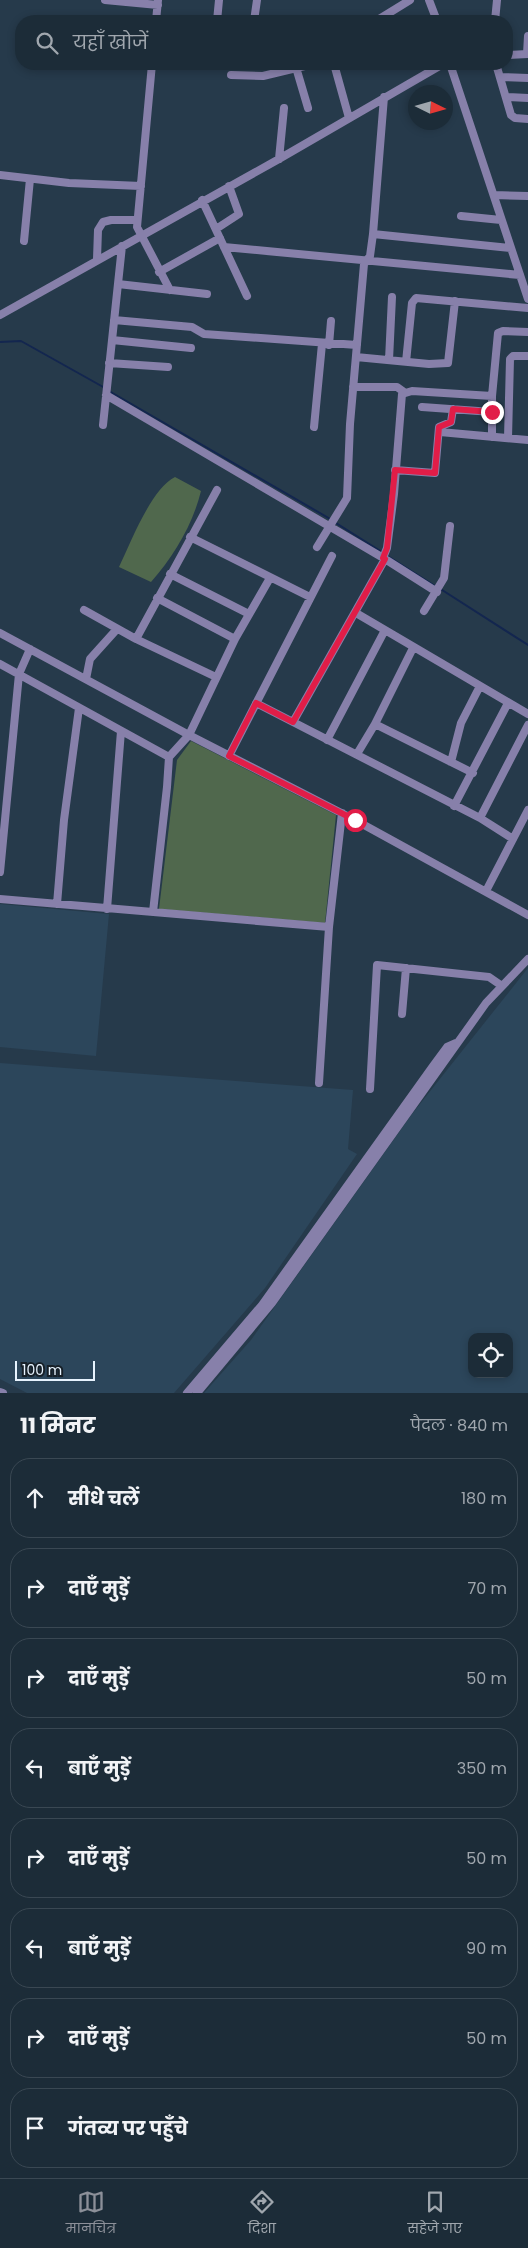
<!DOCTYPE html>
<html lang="hi">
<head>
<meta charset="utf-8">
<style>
	body { margin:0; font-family:Poppins,"Noto Sans Devanagari",sans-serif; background:#253440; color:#f1f3f6 }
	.controls { position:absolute; right:15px; bottom:15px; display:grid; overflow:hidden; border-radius:10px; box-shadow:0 2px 8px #0003 }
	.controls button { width:45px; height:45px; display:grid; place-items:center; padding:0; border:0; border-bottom:1px solid #3a4853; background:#1c2c38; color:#f1f3f6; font:25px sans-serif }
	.compass { position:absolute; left:408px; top:85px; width:45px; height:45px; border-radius:50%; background:#1c2c38; box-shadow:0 2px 8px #0003; rotate:95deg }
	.scale { position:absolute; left:15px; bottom:12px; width:80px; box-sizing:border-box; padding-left:5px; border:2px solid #e7f3fe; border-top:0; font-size:14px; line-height:18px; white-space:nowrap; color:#e7f3fe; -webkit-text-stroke:4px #172028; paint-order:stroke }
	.stop { position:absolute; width:15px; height:15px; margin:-11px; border:4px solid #e11d48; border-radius:50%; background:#fff }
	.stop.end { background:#e11d48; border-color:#fff; box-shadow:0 1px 5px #0008 }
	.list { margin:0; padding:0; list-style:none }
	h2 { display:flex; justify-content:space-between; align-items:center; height:65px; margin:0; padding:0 20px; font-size:21px }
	h2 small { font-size:16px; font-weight:400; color:#a0a7ae }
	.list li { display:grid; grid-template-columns:32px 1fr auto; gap:15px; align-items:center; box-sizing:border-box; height:80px; margin:0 10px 10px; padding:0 10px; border:1px solid #3a4853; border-radius:20px }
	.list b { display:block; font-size:19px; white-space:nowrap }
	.list em { font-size:16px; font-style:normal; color:#a0a7ae }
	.icon { flex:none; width:28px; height:28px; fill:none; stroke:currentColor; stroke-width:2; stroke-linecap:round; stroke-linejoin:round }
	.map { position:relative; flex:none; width:528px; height:1393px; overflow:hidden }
	.search { position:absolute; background:#1c2c38; box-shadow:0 2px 8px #0003; left:15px; right:15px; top:15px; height:55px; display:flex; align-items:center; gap:12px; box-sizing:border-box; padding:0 18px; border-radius:20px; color:#a0a7ae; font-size:19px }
	.sheet { height:785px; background:#1c2c38 }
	nav { display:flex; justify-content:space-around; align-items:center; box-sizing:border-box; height:70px; border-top:1px solid #3a4853; background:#1c2c38; font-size:14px; color:#a0a7ae }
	nav a { display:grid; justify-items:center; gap:2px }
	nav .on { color:#8c9099 }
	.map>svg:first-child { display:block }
	.built { fill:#2c465b; fill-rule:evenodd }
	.green { fill:#50684d }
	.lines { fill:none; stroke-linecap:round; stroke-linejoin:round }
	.stream { stroke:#13264f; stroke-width:2 }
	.minor { stroke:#8780aa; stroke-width:8 }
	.route { stroke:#e11d48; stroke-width:6 }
</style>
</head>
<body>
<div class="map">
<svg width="528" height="1393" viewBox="0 0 528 1393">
	<rect width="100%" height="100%" fill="#263a4b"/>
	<path class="built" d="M0,904L109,914L96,1056L0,1047Z
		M528,968V1393H204L251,1340L412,1114ZM472,1337H509V1374H472Z
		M0,1063L353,1090L348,1149L357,1154L265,1288L174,1393H27L0,1379Z"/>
	<path class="green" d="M175,477L201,491C193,524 174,556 151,582L119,567C131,542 151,489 175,477Z
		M191,741L336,815L325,923L159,909L177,760Z"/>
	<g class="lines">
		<path class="stream" d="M0,342L21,341L105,388
			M109,391L332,520
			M336,523L382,552
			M386,555L435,586
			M439,588L528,645"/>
		<path class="minor" d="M105,0L158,5
			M429,0L437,21
			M156,21L158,0
			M217,21L219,0
			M254,21L257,0
			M376,21L410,0
			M495,21L497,0
			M527,54L528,36
			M507,55L528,54
			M152,64L137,227L170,290
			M295,64L308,108
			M334,64L349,118
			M450,64L528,299
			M496,64L511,115L515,118L528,119
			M231,75L263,76L313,64
			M500,77L528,78
			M507,97L528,98
			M279,159L284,108
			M0,175L69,183L141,186
			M494,195L528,196
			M202,200L247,296
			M461,216L501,220
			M216,229L239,214L229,186
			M373,234L511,248
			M24,241L30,179
			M224,247L520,275
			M97,259L98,230L103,222L111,220H137
			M159,272L220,238
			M118,284L207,294
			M0,315L279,159L443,64
			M114,320L192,327L204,334L357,345
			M112,340L191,348
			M329,345L331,321
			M356,357L429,364L448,363L455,301
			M389,360L392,297
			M406,362L412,303L416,298L528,308
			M109,363L168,367
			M353,387H397L404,392
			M106,395L385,559L437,592
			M422,407L492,412
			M103,425L122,246
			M314,427L322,344
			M440,432L528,440
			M492,437V396L498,333L503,331L528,332
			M508,438L510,359L513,356H528
			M395,470L435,473L439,427L451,422L453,409
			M190,537L310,597
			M317,547L347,498L350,424L364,264L370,256L373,234L384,97
			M383,558L387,548L394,494L402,394L412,391L492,396
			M170,574L249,614
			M157,598L235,639
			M84,610L136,639L216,677
			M424,611L444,578L450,526
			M356,613L528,714
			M0,633L189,735L355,820L528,915
			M136,639L217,490
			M0,664L169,757L167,787L153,912
			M86,679L90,659L117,629
			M256,703L480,818L513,839
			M293,722L385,559
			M375,724L473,773
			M327,740L385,630
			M357,754L375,724L413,648
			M229,756L332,556
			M169,757L189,735L235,639L270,578
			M451,762L461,723L480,686
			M454,806L508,703
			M480,818L528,725
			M0,872L19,674L30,649
			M486,891L528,810
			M0,899L329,927
			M57,904L64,820L79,708
			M107,909L121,731
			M402,1014L406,968
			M319,1083L329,927L342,813
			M370,1089L377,965L489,977L502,986
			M0,1392L3,1393
			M187,1393L262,1305L433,1066L447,1047L456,1043
			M197,1393L272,1303L486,1003L528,959"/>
	</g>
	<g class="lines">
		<path class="route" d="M355,820L229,756L256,703L293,722L385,559L383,558L387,548L395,470L435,473L439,427L451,422L453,409L492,412"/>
	</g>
</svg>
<div class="controls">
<button><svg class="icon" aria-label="locate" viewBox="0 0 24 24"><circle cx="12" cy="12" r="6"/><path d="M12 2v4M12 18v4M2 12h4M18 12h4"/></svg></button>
</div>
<svg class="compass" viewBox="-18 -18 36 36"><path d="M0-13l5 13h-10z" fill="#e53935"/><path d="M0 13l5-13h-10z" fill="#a0a7ae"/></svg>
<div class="scale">100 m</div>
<div class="stop" style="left:355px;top:820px"></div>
<div class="stop end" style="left:492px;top:412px"></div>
<div class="search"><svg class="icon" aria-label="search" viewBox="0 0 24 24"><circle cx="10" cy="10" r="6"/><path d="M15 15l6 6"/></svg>यहाँ खोजें</div>
</div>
<section class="sheet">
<h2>11 मिनट<small>पैदल · 840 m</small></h2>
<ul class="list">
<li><svg class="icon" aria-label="ahead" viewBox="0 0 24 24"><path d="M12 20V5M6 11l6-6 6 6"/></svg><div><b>सीधे चलें</b></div><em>180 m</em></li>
<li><svg class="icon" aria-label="right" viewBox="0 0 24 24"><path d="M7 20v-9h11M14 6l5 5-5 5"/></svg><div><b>दाएँ मुड़ें</b></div><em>70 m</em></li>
<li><svg class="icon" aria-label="right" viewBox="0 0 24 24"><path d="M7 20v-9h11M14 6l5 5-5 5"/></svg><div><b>दाएँ मुड़ें</b></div><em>50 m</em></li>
<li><svg class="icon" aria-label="left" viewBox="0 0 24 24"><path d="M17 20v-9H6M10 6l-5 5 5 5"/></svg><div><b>बाएँ मुड़ें</b></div><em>350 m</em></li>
<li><svg class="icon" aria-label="right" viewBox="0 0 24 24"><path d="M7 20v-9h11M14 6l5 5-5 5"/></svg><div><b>दाएँ मुड़ें</b></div><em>50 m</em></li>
<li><svg class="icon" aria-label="left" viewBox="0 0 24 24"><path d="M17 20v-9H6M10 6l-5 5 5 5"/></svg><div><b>बाएँ मुड़ें</b></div><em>90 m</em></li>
<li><svg class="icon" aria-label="right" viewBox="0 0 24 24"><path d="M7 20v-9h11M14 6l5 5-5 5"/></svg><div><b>दाएँ मुड़ें</b></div><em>50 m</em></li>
<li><svg class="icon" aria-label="arrive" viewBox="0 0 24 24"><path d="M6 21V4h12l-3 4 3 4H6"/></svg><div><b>गंतव्य पर पहुँचे</b></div></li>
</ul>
</section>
<nav>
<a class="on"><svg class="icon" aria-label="map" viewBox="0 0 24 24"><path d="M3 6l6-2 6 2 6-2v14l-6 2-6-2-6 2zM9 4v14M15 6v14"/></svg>मानचित्र</a>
<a><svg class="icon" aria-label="directions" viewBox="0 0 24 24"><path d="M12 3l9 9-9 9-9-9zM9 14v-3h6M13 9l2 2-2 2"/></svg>दिशा</a>
<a><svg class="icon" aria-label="saved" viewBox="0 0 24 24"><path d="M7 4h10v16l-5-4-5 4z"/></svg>सहेजे गए</a>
</nav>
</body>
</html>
